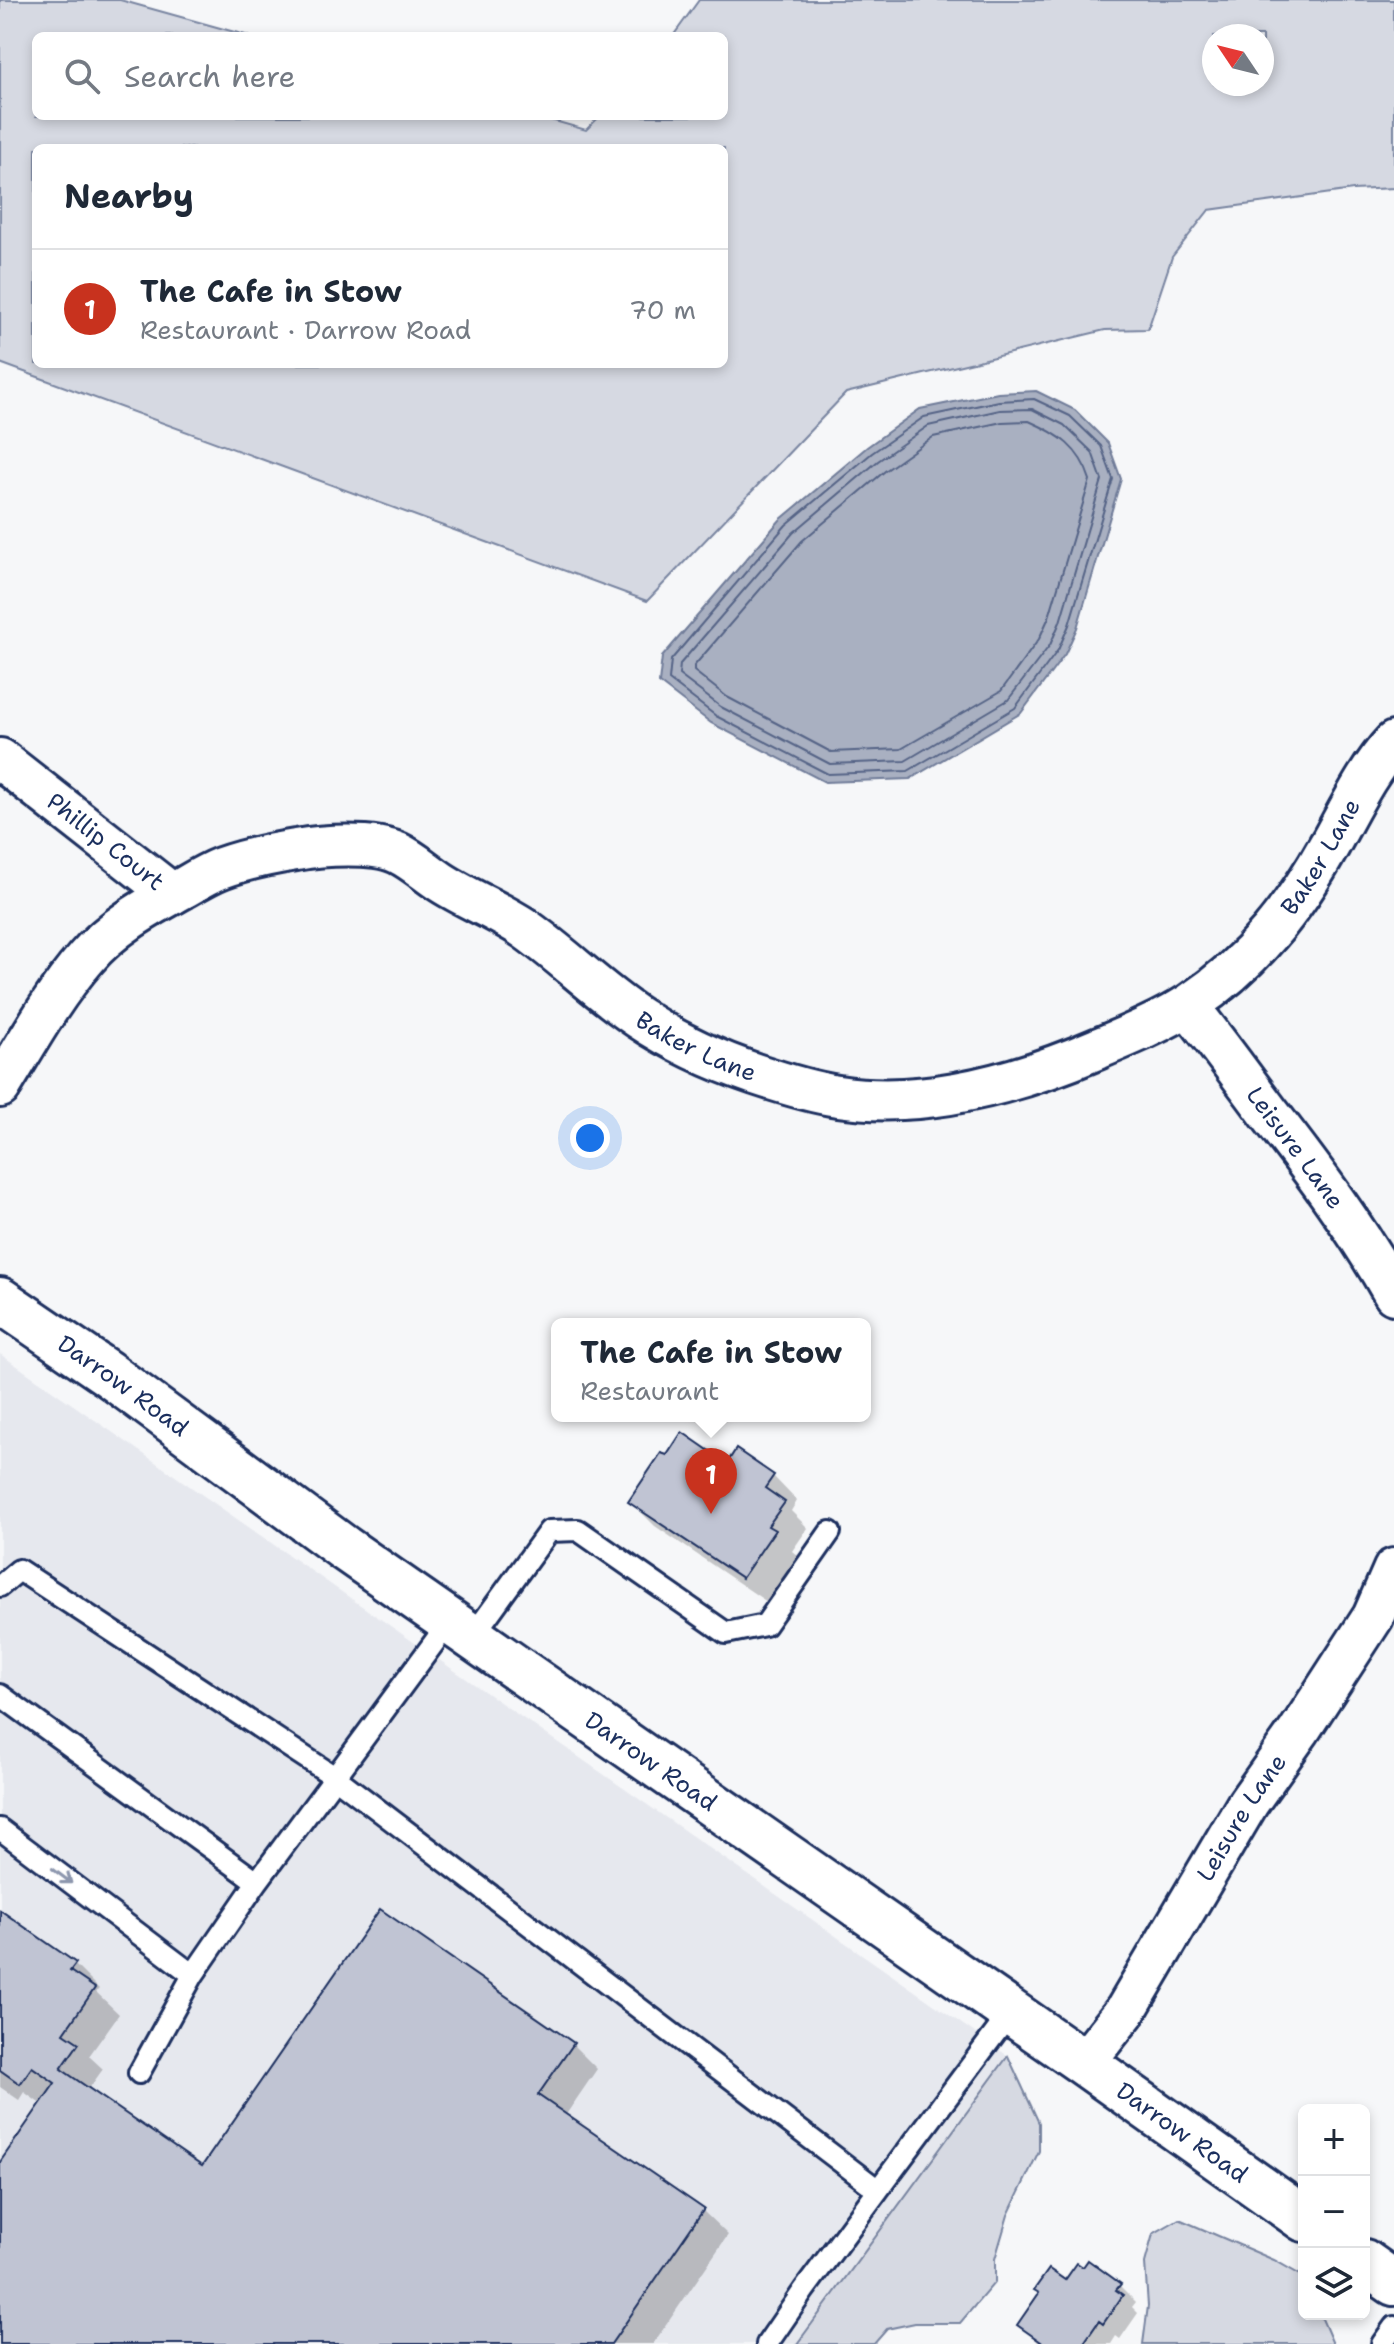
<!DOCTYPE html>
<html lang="en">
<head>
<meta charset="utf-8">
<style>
	body { margin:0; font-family:"Shantell Sans",sans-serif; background:#f2f2f3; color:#1f2937 }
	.controls { position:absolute; right:24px; bottom:24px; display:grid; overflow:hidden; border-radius:12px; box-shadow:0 4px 12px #0003 }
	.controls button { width:72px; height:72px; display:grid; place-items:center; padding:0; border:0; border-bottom:2px solid #e0e1e3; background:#fff; color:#1f2937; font:40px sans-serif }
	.compass { position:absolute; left:1202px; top:24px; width:72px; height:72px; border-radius:50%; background:#fff; box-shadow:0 4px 12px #0003; rotate:305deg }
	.you { position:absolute; left:590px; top:1138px; width:28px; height:28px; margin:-20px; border:6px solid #fff; border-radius:50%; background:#1a73e8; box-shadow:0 0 0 12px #1a73e833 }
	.badge { display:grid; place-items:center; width:52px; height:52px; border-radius:50%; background:#c8321e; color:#fff; font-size:26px; font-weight:700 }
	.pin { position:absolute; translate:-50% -66px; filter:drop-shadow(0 2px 4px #0008) }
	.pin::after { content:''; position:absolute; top:42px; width:28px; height:24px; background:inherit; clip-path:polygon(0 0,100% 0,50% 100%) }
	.popup { position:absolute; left:551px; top:1318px; width:320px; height:104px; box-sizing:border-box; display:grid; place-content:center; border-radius:12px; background:#fff; filter:drop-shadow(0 2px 6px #0005); font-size:26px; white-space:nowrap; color:#747a83 }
	.popup b { font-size:30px; color:#1f2937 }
	.popup::after { content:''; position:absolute; left:50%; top:100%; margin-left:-16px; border:16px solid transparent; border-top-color:#fff }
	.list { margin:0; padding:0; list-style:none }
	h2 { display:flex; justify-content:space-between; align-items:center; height:104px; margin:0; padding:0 32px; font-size:34px }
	h2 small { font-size:26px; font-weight:400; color:#747a83 }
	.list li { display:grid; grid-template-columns:52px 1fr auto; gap:24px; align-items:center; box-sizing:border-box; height:120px; padding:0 32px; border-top:2px solid #e0e1e3 }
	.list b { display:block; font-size:30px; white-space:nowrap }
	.list p { margin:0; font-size:26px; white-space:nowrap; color:#747a83 }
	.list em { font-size:26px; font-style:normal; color:#747a83 }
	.icon { flex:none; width:44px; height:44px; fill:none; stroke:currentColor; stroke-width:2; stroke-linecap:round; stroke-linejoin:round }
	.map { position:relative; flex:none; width:1394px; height:2344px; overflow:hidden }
	.search { position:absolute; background:#fff; box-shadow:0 4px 12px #0003; left:32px; top:32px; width:696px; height:88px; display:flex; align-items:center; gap:20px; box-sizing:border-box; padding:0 28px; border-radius:12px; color:#747a83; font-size:30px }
	.panel { position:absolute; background:#fff; box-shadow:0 4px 12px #0003; left:32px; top:144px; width:696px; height:224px; border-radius:12px }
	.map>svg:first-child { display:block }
	.built { fill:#e6e8ee }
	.green { fill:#d6d9e2; stroke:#7884a0; stroke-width:2; fill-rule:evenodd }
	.water { fill:#a9b0c1; stroke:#707c99; stroke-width:2 }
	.shadow { fill:#0003 }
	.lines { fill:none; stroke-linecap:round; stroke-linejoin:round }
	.shore { stroke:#546386; stroke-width:2 }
	.building { fill:#c0c4d3; stroke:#1b2f5e; stroke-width:2 }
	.service-casing { stroke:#1b2f5e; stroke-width:26 }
	.minor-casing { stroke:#1b2f5e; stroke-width:46 }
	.primary-casing { stroke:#1b2f5e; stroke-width:50 }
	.service { stroke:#fff; stroke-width:20 }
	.minor { stroke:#fff; stroke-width:40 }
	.primary { stroke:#fff; stroke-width:44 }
	.oneway { stroke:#8d97ae }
	.labels { text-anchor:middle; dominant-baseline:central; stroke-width:6; stroke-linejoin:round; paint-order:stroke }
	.street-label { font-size:24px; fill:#1b2f5e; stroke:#fff }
</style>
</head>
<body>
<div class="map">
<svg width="1394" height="2344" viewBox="0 0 1394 2344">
	<rect width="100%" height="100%" fill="#f6f7f9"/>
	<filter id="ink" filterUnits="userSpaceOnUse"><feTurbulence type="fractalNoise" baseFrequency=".0125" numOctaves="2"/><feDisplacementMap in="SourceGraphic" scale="16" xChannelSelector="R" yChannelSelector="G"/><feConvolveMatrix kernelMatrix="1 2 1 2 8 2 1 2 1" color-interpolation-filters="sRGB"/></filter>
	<g filter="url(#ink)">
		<path class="built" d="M0,1354L1008,2056L797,2344H0Z"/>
		<path class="green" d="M0,0H120L249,36H36V116H537L586,130L600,116H724V36H673L699,0H1394V188L1353,190L1209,210L1172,257L1148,329L1105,330L846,393L647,601L0,363ZM1214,36H1262V84H1214ZM36,148H724V364H36Z
			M1008,2056L1039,2123V2151L1008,2215L995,2259V2282L960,2323H915L887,2329L874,2344H797Z
			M1179,2219L1274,2260L1304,2277V2314H1320L1333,2344H1143L1148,2306L1145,2263L1153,2234Z"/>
		<path class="water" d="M1036,391L1075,410L1108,443L1121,479L1077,628L1065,654L1021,713L910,779L825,782L711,723L659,683L662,657L780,520L867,447L920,409L998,393Z"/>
		<path class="shadow" d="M727,1465L773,1476L797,1501L791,1511L808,1528L792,1551L798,1556L767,1602L655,1526L630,1501Z
			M0,1912L74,1964L99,1989L96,1992L119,2014L89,2056L103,2069L88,2090L202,2169L573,2045L597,2069L565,2116L703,2211L728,2235L653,2344H0V2165L42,2105L24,2092L19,2100L0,2087Z
			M1066,2283L1119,2285L1136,2302L1132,2307L1138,2313L1120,2339L1116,2336L1111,2344H1040L1019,2324Z"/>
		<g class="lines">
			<path class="shore" d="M1034,399L1070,416L1101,446L1113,479L1069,625L1058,650L1015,708L908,771L828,774L716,716L669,680L671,660L786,525L872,453L924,417L999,401Z
				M1032,409L1064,425L1092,452L1102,480L1060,622L1050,645L1008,700L905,761L830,764L721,707L679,675L680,664L793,533L878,461L928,426L1000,410Z
				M1029,421C1059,434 1080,448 1090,480L1049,617L1039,639L1001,691L901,749L831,752L727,697L694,671V666L802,541L885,471L933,437L1002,422Z"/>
		</g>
		<path class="building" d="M682,1432L727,1463L736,1449L774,1475L765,1488L785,1502L768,1526L775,1530L742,1578L628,1502L661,1453L667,1455Z
			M380,1909L574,2043L538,2095L704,2209L611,2344H0V2162L55,2083L32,2067L20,2084L0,2070V1910L76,1963L70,1971L95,1988L64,2033L79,2043L61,2069L202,2166Z
			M1088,2260L1121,2284L1116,2290L1123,2295L1103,2324L1099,2321L1083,2344H1044L1017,2325L1039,2293L1034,2290L1049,2269L1065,2280L1077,2263L1083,2267Z"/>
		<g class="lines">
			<defs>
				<path id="service" d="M0,1586L19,1570L335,1777L257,1882L0,1695
					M450,1621L335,1777L878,2190L804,2290L767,2344
					M472,1637L549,1531L578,1530L726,1633L765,1625L830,1532
					M0,1829L193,1975
					M139,2073L193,1975L257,1882
					M878,2190L1011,2012
					M1382,2344L1394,2327"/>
				<g id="minor">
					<path id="s1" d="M0,759L172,894"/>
					<path id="s2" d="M1188,1006C1216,1041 1242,1077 1269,1113C1314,1171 1358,1230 1394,1294"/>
					<path id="s3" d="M0,1087C27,1043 52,997 86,958C112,927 148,907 183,888C195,881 208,873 221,868C246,859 271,854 296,850C322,845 374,842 398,853C413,860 427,873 441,882C467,899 497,910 524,928C564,956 598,991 639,1018C675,1042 714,1060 755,1074C782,1083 810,1092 838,1096C925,1109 1018,1083 1097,1049C1128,1036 1162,1022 1190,1004C1253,962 1294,909 1330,844C1348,812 1369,768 1394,742"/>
					<path id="s4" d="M1084,2063L1126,2010L1248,1803L1299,1731L1373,1617L1394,1569"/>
				</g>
				<g id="primary">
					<path id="s5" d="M0,1300L107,1373L344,1548L1084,2063L1304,2219"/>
					<path d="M1364,2262L1394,2283"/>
				</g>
			</defs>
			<use href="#service" class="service-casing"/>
			<use href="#minor" class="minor-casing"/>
			<use href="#primary" class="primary-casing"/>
			<use href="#service" class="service"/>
			<use href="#minor" class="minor"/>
			<use href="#primary" class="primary"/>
		</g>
		<defs><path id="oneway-shaft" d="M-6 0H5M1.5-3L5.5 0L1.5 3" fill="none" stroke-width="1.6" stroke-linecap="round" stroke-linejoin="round" transform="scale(2)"/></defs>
		<use class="oneway" href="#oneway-shaft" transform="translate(62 1876) rotate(37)"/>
	</g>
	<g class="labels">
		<g class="street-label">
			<text stroke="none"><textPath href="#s1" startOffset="134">Phillip Court</textPath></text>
			<text stroke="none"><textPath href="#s3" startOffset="1576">Baker Lane</textPath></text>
			<text stroke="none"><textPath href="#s3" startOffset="856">Baker Lane</textPath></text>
			<text stroke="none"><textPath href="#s2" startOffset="178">Leisure Lane</textPath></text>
			<text stroke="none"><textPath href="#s5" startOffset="150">Darrow Road</textPath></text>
			<text stroke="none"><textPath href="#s5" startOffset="798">Darrow Road</textPath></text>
			<text stroke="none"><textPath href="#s4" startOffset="292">Leisure Lane</textPath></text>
			<text stroke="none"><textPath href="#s5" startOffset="1446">Darrow Road</textPath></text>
		</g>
	</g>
</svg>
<div class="controls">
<button>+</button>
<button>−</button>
<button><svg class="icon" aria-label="layers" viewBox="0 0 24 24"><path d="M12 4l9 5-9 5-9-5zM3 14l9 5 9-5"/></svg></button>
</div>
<svg class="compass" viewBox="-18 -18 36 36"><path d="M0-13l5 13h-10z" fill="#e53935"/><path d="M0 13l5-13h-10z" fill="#747a83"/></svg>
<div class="you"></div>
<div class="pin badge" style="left:711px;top:1514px">1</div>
<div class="popup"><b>The Cafe in Stow</b>Restaurant</div>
<div class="search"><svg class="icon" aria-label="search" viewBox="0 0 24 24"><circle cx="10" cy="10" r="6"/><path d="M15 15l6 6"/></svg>Search here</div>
<section class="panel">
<h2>Nearby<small></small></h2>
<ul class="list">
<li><span class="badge">1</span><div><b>The Cafe in Stow</b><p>Restaurant · Darrow Road</p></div><em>70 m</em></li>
</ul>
</section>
</div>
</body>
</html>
